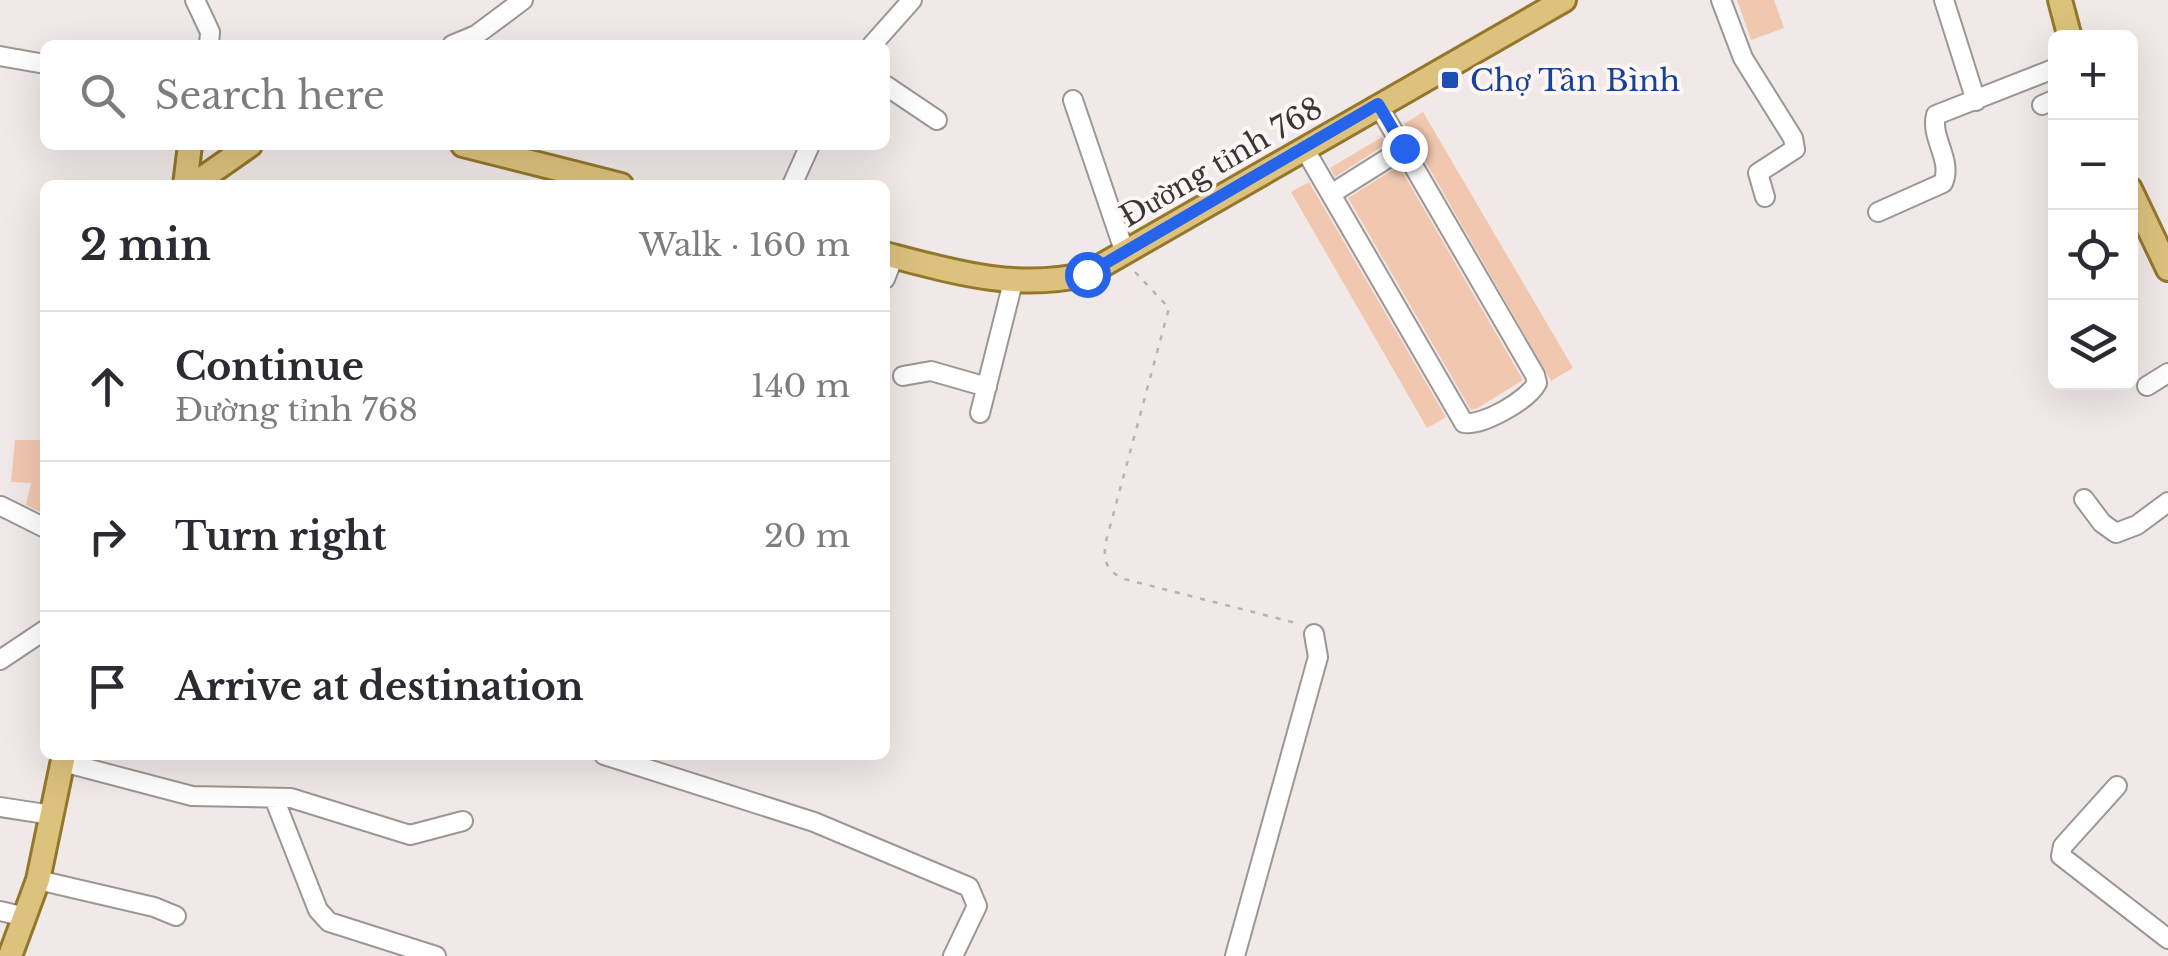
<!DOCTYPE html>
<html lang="en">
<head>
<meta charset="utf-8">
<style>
	body { margin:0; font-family:"Libre Baskerville",serif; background:#f7f7f7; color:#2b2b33 }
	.controls { position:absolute; right:30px; top:30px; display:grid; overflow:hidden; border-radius:15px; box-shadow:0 10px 40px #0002 }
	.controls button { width:90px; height:90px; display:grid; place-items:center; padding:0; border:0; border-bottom:2px solid #e1e1e2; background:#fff; color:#2b2b33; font:50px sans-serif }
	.stop { position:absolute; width:30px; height:30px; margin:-22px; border:8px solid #2563eb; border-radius:50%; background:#fff }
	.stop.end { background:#2563eb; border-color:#fff; box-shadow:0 2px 10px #0008 }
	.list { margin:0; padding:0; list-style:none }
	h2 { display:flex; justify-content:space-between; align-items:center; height:130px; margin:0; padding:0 40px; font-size:42px }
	h2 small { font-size:32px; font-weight:400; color:#7c7c81 }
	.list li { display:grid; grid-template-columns:65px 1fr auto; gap:30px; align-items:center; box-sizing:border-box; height:150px; padding:0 40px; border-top:2px solid #e1e1e2 }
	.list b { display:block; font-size:38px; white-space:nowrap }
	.list p { margin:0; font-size:32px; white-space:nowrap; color:#7c7c81 }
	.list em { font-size:32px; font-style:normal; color:#7c7c81 }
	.icon { flex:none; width:55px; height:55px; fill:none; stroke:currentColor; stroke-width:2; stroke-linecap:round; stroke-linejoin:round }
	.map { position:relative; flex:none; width:2168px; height:956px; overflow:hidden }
	.search { position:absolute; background:#fff; box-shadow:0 10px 40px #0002; left:40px; top:40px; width:850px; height:110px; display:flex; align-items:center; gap:25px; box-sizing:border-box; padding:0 35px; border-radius:15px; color:#7c7c81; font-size:38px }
	.panel { position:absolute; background:#fff; box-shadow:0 10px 40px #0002; left:40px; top:180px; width:850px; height:580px; border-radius:15px }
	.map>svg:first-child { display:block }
	.building { fill:#f1c7af }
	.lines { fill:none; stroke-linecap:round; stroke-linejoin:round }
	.minor-casing { stroke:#9c9694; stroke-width:22 }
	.major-casing { stroke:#95772c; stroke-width:28 }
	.path { stroke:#b8b2b0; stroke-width:2.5; stroke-dasharray:5 8; stroke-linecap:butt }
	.minor { stroke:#fff; stroke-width:18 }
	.major { stroke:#ddc27d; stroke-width:22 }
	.route { stroke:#2563eb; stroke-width:12 }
	.transit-dot { fill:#1a4fb4; stroke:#fdf6f4; stroke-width:4 }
	.labels { text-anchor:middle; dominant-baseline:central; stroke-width:8; stroke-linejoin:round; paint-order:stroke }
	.transit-label { font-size:30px; fill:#164399; stroke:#fdf6f4; text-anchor:start }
	.street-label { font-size:30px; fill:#393635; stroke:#fdf6f4 }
</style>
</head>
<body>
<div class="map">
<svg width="2168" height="956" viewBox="0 0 2168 956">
	<rect width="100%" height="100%" fill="#f0e9e7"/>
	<path class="building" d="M1737,0H1774L1784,28L1751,40Z
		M1423,112L1573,368L1551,381L1404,124Z
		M1382,137L1386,144L1335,177L1330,168Z
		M1399,166L1523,380L1478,408L1471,410L1348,198Z
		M1309,182L1446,417L1427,428L1291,192Z
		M15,440H45V514L26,505L31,483L11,482Z"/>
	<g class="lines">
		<defs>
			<path id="minor" d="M195,0L210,32L209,45
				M1721,0L1743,58L1793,138L1795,149L1758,173L1765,197
				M1944,0L1976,101
				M452,45L476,35L523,0
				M872,45L912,0
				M0,56L45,64
				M885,85L937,120
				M1073,100L1125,253
				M2042,105L2056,99
				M1304,148L1464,423C1483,426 1528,400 1537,383L1535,375L1378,105
				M792,185L810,145
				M1331,194L1404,148
				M1878,212L1943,183C1953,160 1930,138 1936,115L2056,68
				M885,279L894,256
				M903,376L931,371L987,387
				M2147,386L2168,373
				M980,413L1013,282
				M2084,499L2102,523L2116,533L2137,525L2168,502
				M1,506L45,528
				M0,660L45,630
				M604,755L814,822L969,887L977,906L953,956
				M63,762L192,796L291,798L410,835L463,821
				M2117,786L2063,846L2061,856L2168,939
				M274,798L318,910L329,922L436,956
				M0,807L52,815
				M38,880L154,907L176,916
				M0,911L26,917
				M1235,956L1318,657L1314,634"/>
			<path id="major" d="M2060,0L2070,38
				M463,145L621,185
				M185,185L190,145
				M193,185L250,145
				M2130,189L2168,269
				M885,254C953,272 1017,291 1087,274L1564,0
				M10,956L38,880L64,755"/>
		</defs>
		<use href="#minor" class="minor-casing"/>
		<use href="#major" class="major-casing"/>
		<path class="path" d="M1135,272L1169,308L1105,545C1104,563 1107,571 1124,579L1300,624"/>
		<use href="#minor" class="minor"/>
		<use href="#major" class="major"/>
	</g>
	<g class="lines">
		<path class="route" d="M1087,274L1378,104L1404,148"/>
	</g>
	<rect class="transit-dot" x="1440" y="70" width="20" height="20" rx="5"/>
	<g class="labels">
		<g class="transit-label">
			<text x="1470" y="80">Chợ Tân Bình</text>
		</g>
		<g class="street-label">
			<text transform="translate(1221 162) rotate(-30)">Đường tỉnh 768</text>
		</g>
	</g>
</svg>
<div class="controls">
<button>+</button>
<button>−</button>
<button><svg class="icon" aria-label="locate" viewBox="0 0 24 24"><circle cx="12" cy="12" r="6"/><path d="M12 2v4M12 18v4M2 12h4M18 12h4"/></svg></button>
<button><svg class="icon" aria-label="layers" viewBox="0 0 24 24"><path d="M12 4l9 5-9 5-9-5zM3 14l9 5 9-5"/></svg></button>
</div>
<div class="stop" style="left:1087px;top:274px"></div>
<div class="stop end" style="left:1404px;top:148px"></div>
<div class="search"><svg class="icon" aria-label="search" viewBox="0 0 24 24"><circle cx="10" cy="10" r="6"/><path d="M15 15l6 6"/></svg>Search here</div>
<section class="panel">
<h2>2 min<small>Walk · 160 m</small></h2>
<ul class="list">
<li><svg class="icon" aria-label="ahead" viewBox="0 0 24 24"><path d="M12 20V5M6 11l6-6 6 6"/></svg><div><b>Continue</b><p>Đường tỉnh 768</p></div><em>140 m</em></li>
<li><svg class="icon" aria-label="right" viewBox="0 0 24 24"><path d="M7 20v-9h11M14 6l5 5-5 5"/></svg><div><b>Turn right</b></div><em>20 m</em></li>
<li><svg class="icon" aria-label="arrive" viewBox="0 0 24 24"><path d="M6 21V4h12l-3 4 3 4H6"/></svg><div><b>Arrive at destination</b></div></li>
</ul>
</section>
</div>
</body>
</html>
